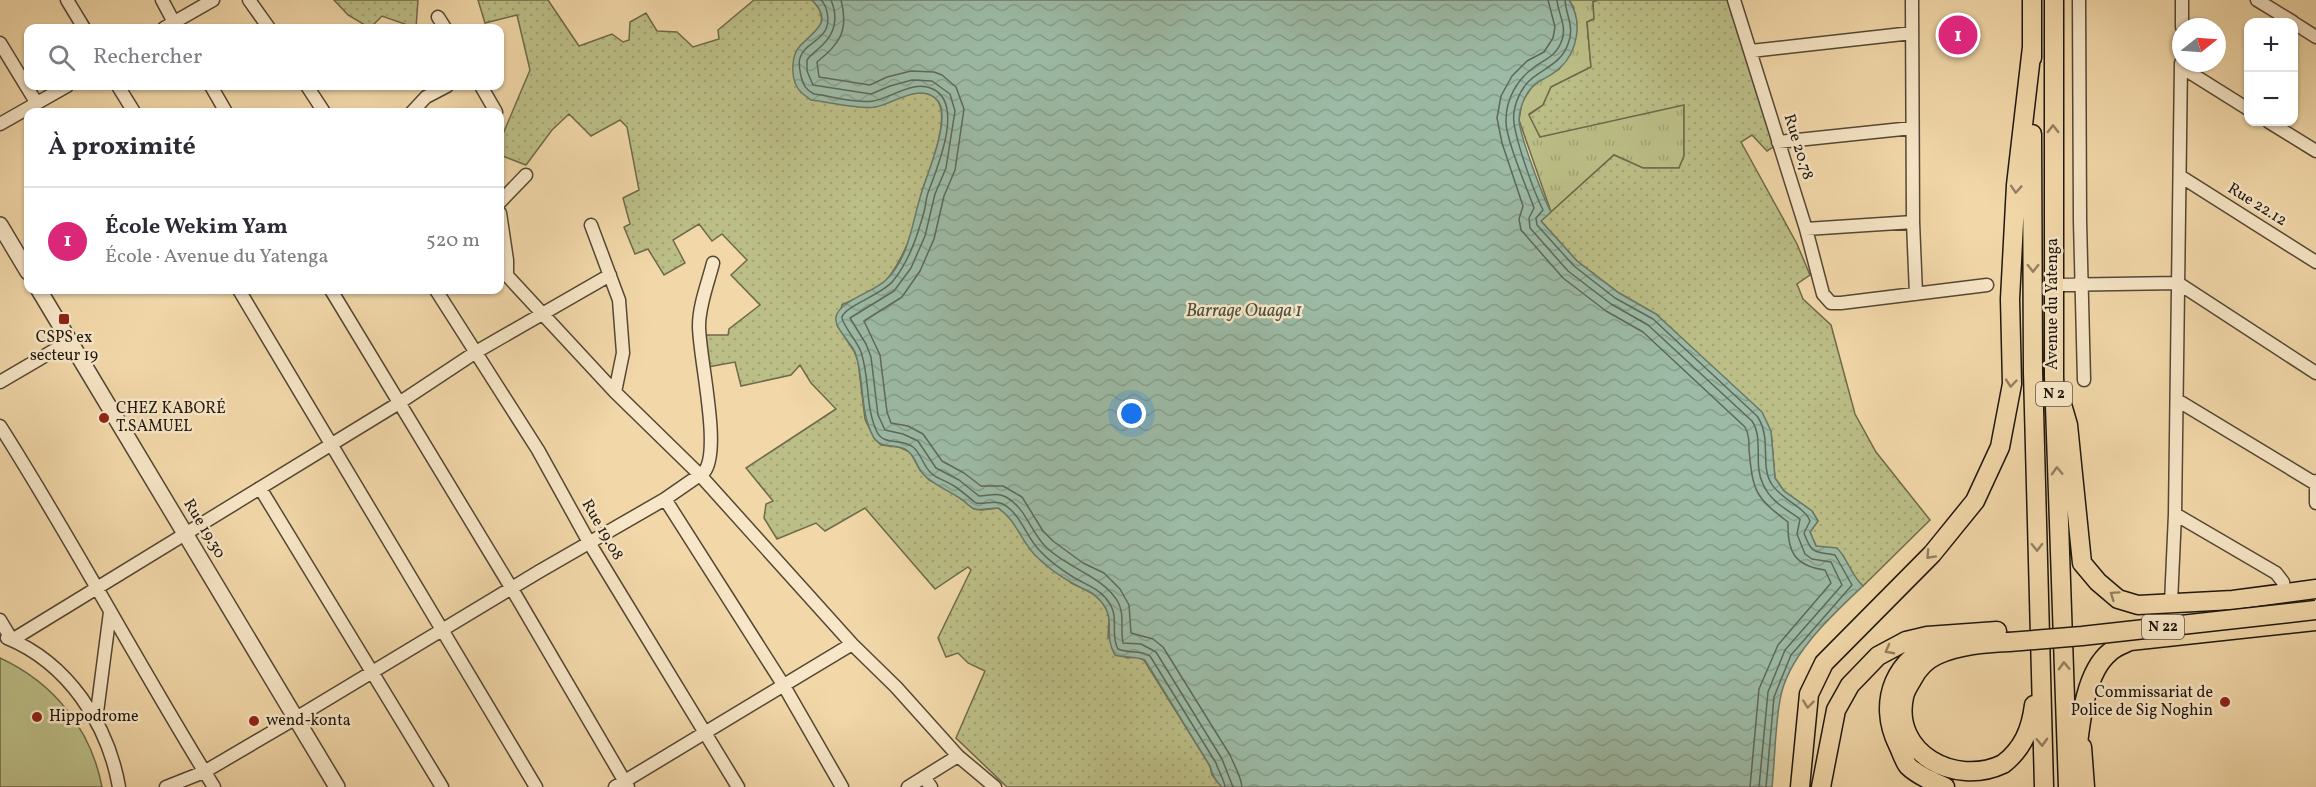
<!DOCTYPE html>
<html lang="fr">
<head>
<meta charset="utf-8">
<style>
	body { margin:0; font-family:Vollkorn,serif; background:#f2f2f3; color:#2b2b33 }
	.controls { position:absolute; right:18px; top:18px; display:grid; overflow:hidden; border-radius:12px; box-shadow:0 2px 4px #0004 }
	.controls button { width:54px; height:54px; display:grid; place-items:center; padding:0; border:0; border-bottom:2px solid #e1e1e2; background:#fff; color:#2b2b33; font:30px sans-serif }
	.compass { position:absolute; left:2172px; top:18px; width:54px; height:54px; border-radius:50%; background:#fff; box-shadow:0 2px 4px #0004; rotate:73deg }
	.you { position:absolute; left:1132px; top:414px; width:21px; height:21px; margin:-15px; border:4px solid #fff; border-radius:50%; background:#1a73e8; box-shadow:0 0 0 9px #1a73e833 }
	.badge { display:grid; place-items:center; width:39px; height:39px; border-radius:50%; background:#db2777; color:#fff; font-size:20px; font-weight:700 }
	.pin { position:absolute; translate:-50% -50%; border:3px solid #fff; box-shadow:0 2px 6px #0006 }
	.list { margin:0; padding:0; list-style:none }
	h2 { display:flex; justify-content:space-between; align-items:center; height:78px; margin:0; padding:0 24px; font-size:26px }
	h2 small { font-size:20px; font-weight:400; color:#7c7c81 }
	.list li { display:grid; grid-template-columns:39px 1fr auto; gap:18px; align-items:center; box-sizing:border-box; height:108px; padding:0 24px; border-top:2px solid #e1e1e2 }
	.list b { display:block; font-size:22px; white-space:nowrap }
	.list p { margin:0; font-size:20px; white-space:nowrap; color:#7c7c81 }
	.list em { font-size:20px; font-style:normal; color:#7c7c81 }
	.icon { flex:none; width:33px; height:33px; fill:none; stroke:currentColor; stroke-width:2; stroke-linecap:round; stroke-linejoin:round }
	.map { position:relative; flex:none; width:2316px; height:787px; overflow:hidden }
	.search { position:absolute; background:#fff; box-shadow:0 2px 4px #0004; left:24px; top:24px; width:480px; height:66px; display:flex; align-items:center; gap:15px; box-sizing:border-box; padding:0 21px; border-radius:12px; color:#7c7c81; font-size:22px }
	.panel { position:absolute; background:#fff; box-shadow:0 2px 4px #0004; left:24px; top:108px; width:480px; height:186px; border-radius:12px }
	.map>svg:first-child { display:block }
	.grass { fill:url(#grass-tufts); stroke:#6e6a4a; stroke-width:1.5 }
	.park { fill:#bcbe87; stroke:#6e6a4a; stroke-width:1.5 }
	.garden { fill:url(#garden-dots); stroke:#6e6a4a; stroke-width:1.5 }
	.water { fill:url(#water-waves); stroke:#6a7968; stroke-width:1.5 }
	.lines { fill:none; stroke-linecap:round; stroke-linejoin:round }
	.shore { stroke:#5e6859; stroke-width:1.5 }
	.minor-casing { stroke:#544734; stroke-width:15 }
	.tertiary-casing { stroke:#544734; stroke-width:18 }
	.primary-casing { stroke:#1f170d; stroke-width:21 }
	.minor { stroke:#f7e6c7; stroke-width:12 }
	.tertiary { stroke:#f7e6c7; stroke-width:15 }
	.primary { stroke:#f2d8a9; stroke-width:18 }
	.primary-bridge-casing { stroke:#1f170d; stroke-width:21; stroke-linecap:butt }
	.primary-bridge { stroke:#f2d8a9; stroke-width:18 }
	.oneway { stroke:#938163 }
	.poi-dot { fill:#8f2418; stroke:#f7e6c7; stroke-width:2 }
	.labels { text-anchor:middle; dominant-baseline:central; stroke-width:5; stroke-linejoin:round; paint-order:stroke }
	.shield { fill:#f7e6c7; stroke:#605545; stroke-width:1.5 }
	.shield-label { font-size:15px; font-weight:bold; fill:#1f170d }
	.street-label { font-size:16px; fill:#1f170d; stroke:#f7e6c7 }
	.poi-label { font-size:16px; fill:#1f170d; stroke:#f7e6c7; text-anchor:start }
	.water-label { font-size:18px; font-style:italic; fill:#4b5042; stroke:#f7e6c7 }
</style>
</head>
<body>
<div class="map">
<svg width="2316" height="787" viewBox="0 0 2316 787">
	<defs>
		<pattern id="grass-tufts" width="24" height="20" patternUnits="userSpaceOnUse" patternTransform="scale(1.5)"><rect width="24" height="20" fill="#bcbe87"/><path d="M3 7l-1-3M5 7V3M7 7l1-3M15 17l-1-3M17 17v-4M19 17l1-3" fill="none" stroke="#a1a373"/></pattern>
		<pattern id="garden-dots" width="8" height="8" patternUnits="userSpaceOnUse" patternTransform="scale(1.5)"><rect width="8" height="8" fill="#bcbe87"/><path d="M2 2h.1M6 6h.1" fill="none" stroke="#a1a373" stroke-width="1.8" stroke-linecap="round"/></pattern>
		<pattern id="water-waves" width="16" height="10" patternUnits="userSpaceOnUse" patternTransform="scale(1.5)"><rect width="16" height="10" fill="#9cbaa5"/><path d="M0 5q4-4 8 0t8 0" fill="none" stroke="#869f8d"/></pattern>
	</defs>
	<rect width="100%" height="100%" fill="#f2d8a9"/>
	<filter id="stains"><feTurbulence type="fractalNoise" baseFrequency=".00333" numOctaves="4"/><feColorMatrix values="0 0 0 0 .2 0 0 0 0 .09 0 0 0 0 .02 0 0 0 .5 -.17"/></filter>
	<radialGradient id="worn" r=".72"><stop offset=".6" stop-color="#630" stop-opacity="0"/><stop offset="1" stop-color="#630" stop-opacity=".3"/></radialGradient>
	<path class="grass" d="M1569,0H1598L1593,2L1594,19L1587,22L1591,67L1551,87L1543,105L1529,114L1540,137L1684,104V156L1679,168H1643L1614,155L1551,212L1519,120L1522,102L1531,88L1542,78L1559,69L1574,8Z"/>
	<path class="park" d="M0,658C54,683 91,729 102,787H0Z"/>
	<path class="garden" d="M334,0H418L416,28L382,16L370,28L348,15Z
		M478,0H548L579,46L612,34L623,42L629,40L630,22L646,13L657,31L677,32L693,47L719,39L718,30L754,0H812C831,19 819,33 800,46L837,103C849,105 863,109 874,107C891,105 912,86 931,95C956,106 930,169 923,188C921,194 921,200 919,206C914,231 904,256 889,277C878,291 857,297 842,305L837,325L854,351L858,361L865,419L874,438L881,445L899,447L910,452L920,470L929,480L952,492L974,509L982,510L998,508L1007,514L1071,583L1091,592L1102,602L1107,610L1109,618L1108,637L1127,658L1137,657L1144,660L1210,766L1212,775L1222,787H1007L956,738L985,671L968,663L958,653L946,657L938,638L971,570L968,567L935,589L865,508L825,531L816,523L777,539L764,518L766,504L773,501L746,468L836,409L811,383L800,365L791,375L741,386L735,362L702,368L700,335H728L729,329L760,305L731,275L747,260L722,234L712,241L699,224L673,240L685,263L664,275L648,249L635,254L624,227L630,224L623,198L639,190L627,127L620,120L591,136L569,114L552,130L526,165L500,155V141L530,70L517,15L485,23Z
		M1598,0H1732L1775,146L1767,151L1752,135L1741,142L1797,244L1810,275L1797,284L1803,299L1831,325L1855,414L1876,452L1930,520L1863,586L1853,577L1843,555L1816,546L1810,532L1818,521L1812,511L1784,491L1775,478L1771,431L1691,347L1656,314L1619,293L1577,261L1541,221L1614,155L1643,168H1679L1684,156V105L1540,137L1529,115L1543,105L1551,87L1591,67L1587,22L1594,19L1593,2Z"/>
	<path class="water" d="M812,0H1569C1583,21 1578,51 1560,68C1546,81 1532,79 1523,102C1521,106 1519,115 1519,120C1520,136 1543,197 1551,212L1541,221L1577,261L1619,293L1656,314L1762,412L1771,431L1775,478L1784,491L1812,511L1818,521L1810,532L1816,546L1837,548C1848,559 1851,575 1863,586C1832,615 1787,656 1780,700C1775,728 1775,758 1772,787H1222C1215,781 1212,775 1210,766L1145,660C1135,656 1125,658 1115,655C1104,637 1114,621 1105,607C1097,593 1084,590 1072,583C1060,576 1047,567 1038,558C1021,543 1017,520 998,508C990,508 982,511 975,509C971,508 967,504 964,501C952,492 933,485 923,474C917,467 915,456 908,451C896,442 881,451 873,436C859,410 865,379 855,352C850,341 834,328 836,317C839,301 874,292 886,280C911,256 912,219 923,188C929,170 951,117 938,101C922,81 893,104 875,107C859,110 829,102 811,100C806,96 800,93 797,87C791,76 791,55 800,46C815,30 834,22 812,0Z"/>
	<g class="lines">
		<path class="shore" d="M821,0C825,4 826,7 827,12C833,41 805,40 800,58C798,63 800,71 801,76C803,85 806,90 814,94C831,96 857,104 873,101C889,99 914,79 933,89C964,104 938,166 929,190C926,197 926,204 924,212C917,237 909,261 893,281C883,294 845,306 842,317C841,323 859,344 861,352C870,378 865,407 877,432C884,446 902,438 913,447C921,453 923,466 931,473C937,479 947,481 954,486C962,491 968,497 976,503C985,505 994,499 1003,504C1021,514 1026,537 1040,551C1049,561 1062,570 1073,577C1088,586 1101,589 1110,604C1119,618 1110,635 1118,649C1129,654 1139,649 1150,656L1216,763C1218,770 1225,782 1225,787
			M831,0C839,19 834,36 818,49C814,53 810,55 807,60V71L813,85L871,94L890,86L912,80L932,81L950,94L955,111L946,168L935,194L925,236L911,268L894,291L850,318L866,344L871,357L878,415L885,430L903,434L918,441L936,468L959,480L979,496C988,496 997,492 1006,497C1026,508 1030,531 1046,547C1067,568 1103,576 1118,602C1125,615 1120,629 1123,643L1141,644L1156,652L1222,759L1233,787
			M841,0C849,30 840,44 817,62L819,77L870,85L887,77L911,71L934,72L942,75L956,87L964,109L955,170L944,196L934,239L920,271L902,297L864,321L880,355L887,412L891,423L908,426L923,434L942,461L964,473L981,486H1003L1022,497L1043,531L1053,541L1083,563L1104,573L1120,589L1129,605L1131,633L1153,639L1163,647L1230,755C1234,765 1241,776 1242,787
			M1548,0L1555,27L1553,38L1544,52L1527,61L1512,76L1501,96L1497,118L1502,143L1523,206L1519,219L1521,230L1563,278L1606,311L1643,332L1745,427C1749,434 1749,441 1749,450C1753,492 1755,497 1788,522C1787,552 1795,566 1825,570L1831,583L1778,645L1759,689L1750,787
			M1557,0C1558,14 1567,25 1562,40C1556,57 1545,59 1533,68C1517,80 1506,99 1506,120C1505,138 1527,188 1534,208L1529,218L1530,228L1568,271L1611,304L1648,325L1752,421C1764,439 1753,465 1763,484C1770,501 1786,509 1800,519L1797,534L1805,554L1812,559L1831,562L1842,585L1785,650L1768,692L1759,787
			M1565,0C1566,16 1575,27 1568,44C1561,64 1543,68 1529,81C1519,91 1512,109 1514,123C1517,144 1533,190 1543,210L1536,218L1537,225L1574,266L1615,298L1653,319L1757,416C1772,437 1760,465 1771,483C1780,499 1805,507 1810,521L1804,533C1812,555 1814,551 1835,555L1852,585L1791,655L1774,697L1766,787"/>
		<defs>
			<path id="minor" d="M67,0L84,28
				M162,0L177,28
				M249,0L269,28
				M1734,0L1806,229L1823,294L1831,303H1841L1987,285
				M1912,0L1913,222L1916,294
				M2079,0L2080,221L2084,380
				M2257,0L2293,22
				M438,17L445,28
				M2294,23L2316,37
				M2182,27V0
				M164,28L213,0
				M0,43L36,102
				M1751,51L1912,33
				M2181,67L2248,109
				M118,86L134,112
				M211,86L226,112
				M307,86L324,112
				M481,86L496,112
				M412,112L426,97L447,86
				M2269,122L2316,151
				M0,124L67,86
				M1778,142L1912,128
				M2180,176L2316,262
				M500,202L526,175
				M500,213L507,260V276
				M591,225L619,300L623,353L615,392
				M1806,229L1913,222
				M500,268L615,392L700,475L852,644L896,687L958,756L995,787
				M2053,285L2178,283L2316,373
				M239,290L536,787
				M331,290L512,589L628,787
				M436,290L538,450L590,544L738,787
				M0,382L70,341
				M2177,400L2316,484
				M0,426C75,544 140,668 214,787
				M2316,481V503
				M260,488L442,787
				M665,499L784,686L842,787
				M2175,514L2276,573L2283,582L2285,592
				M2171,603L2175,514L2181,63
				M0,620L12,640L399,403L476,352L610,275
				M7,638C68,663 108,724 119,787
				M96,720L110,612
				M924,777L931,787
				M166,787L204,772L296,718L540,571L665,499L704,472C722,451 699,357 699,326C699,305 708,283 713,263
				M615,787L852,644
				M908,787L958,756"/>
			<path id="tertiary" d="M0,225L28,272
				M39,290L337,787"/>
			<path id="primary" d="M2054,0V376L2068,787
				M2032,58V0
				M2032,134L2033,372L2044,787
				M2061,401L2068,425L2082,563L2098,582L2118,599L2138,605L2233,600L2316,589
				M1941,641C1896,656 1876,701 1898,745C1901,751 1904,761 1908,766C1917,775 1933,782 1945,787
				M2009,642C1985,643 1959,645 1937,655C1926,660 1917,670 1912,680C1909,685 1905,691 1904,697C1892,753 1955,787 2003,764C2023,749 2031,729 2034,705
				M2082,747L2085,787
				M2076,761C2080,729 2083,674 2110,652C2115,647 2124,644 2130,641L2316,621
				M1800,787L1809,694L1824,663L1932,554L1975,501L2000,447L2012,384L2010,299L2016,185L2032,47
				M1821,787L1836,710L1850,685L1878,656L1906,641L1927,636L1997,631"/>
		</defs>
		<use href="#minor" class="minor-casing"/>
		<use href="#tertiary" class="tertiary-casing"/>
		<use href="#primary" class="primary-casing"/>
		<use href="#minor" class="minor"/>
		<use href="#tertiary" class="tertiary"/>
		<use href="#primary" class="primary"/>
		<defs>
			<path id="primary-bridge" d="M2009,642L2082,636L2316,610"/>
		</defs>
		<use href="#primary-bridge" class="primary-bridge-casing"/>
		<use href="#primary-bridge" class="primary-bridge"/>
	</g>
	<defs><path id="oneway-chevron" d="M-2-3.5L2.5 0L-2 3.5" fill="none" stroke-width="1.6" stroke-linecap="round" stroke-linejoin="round" transform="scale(1.5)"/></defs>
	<g class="oneway">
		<use href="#oneway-chevron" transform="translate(2053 129) rotate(-90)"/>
		<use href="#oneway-chevron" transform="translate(2016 189) rotate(94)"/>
		<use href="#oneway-chevron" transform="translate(2033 268) rotate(90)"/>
		<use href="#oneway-chevron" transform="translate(2011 383) rotate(95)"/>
		<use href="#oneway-chevron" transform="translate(2057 471) rotate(-92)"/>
		<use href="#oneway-chevron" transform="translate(2037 547) rotate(89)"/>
		<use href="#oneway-chevron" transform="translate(1930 555) rotate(133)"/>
		<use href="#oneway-chevron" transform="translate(2114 595) rotate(-145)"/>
		<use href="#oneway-chevron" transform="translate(1889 650) rotate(152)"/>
		<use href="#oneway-chevron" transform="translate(2064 666) rotate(-92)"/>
		<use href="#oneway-chevron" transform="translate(1808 704) rotate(96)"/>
		<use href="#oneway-chevron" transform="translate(2042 742) rotate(88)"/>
	</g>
	<g class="poi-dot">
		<rect x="58" y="313" width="12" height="12" rx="3"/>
		<circle cx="104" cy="418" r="6"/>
		<circle cx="2225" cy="702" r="6"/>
		<circle cx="37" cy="717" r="6"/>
		<circle cx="254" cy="721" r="6"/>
	</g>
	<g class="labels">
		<g class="shield">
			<rect x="2036" y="382" width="36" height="24" rx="4.5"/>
			<rect x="2142" y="615" width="42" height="24" rx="4.5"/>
		</g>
		<g class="shield-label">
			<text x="2054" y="394">N 2</text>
			<text x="2163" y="627">N 22</text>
		</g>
		<g class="street-label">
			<text transform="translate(1798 147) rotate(73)">Rue 20.78</text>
			<text transform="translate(2257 205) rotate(32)">Rue 22.12</text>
			<text transform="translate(2053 304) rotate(-90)">Avenue du Yatenga</text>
			<text transform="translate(204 529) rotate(59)">Rue 19.30</text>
			<text transform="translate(602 530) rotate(60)">Rue 19.08</text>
		</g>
		<g class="poi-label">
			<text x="64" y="338" text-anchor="middle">CSPS ex<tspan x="64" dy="18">secteur 19</tspan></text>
			<text x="116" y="409">CHEZ KABORÉ<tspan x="116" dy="18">T.SAMUEL</tspan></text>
			<text x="2213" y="693" text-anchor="end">Commissariat de<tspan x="2213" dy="18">Police de Sig Noghin</tspan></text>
			<text x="49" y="717">Hippodrome</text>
			<text x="266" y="721">wend-konta</text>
		</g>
		<g class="water-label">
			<text x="1244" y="311">Barrage Ouaga 1</text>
		</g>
	</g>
	<rect width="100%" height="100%" filter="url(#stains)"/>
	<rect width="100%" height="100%" fill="url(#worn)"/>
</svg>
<div class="controls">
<button>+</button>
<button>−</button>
</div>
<svg class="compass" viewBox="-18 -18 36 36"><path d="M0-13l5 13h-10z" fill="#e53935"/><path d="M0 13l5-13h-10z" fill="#7c7c81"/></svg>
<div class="you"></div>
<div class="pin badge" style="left:1958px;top:35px">1</div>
<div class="search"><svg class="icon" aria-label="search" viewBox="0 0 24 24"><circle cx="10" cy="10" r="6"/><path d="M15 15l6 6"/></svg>Rechercher</div>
<section class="panel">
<h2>À proximité<small></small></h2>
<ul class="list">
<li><span class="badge">1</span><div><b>École Wekim Yam</b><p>École · Avenue du Yatenga</p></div><em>520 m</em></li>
</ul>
</section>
</div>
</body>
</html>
